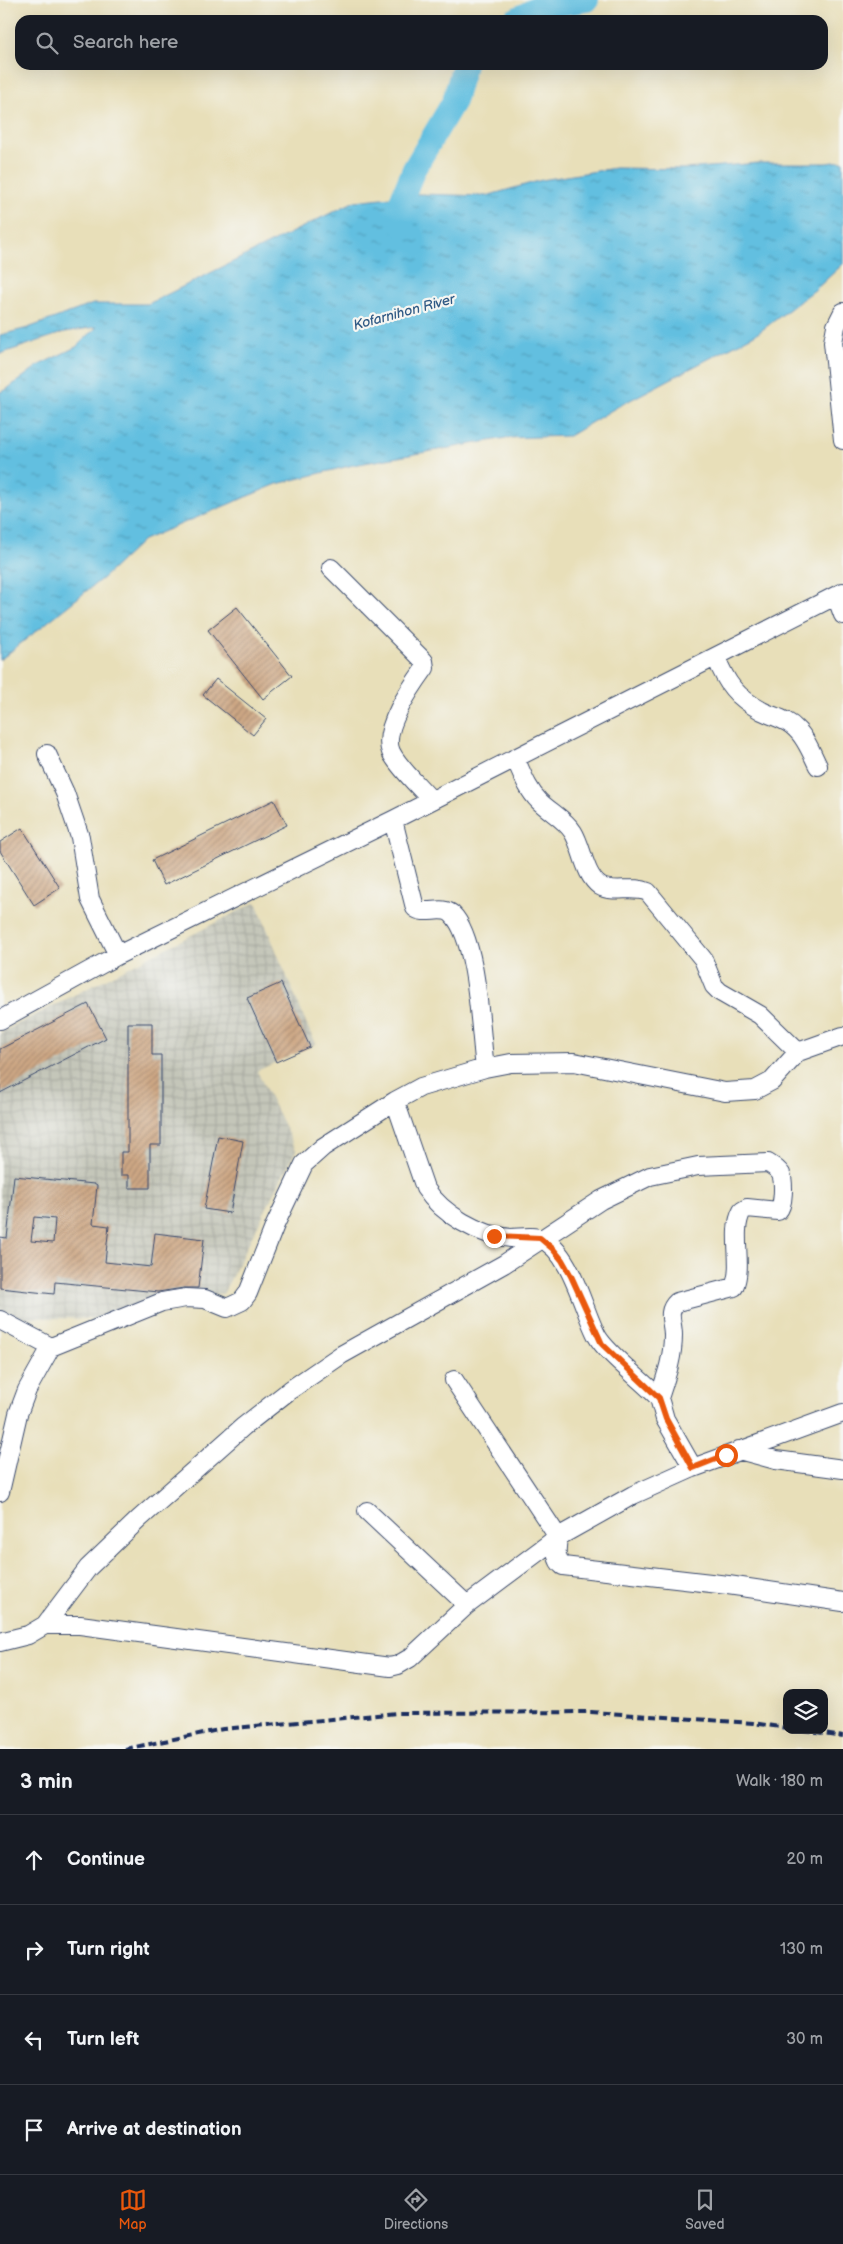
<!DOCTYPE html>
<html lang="en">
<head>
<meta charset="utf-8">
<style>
	body { margin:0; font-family:"Balsamiq Sans",sans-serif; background:#20242c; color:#f1f3f6 }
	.controls { position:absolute; right:15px; bottom:15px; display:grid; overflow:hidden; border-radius:10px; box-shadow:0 5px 20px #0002 }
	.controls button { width:45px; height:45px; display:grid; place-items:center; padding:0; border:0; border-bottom:1px solid #363941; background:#171b24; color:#f1f3f6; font:25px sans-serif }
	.stop { position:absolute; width:15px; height:15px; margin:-11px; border:4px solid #ea580c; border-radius:50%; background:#fff }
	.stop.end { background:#ea580c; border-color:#fff; box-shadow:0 1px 5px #0008 }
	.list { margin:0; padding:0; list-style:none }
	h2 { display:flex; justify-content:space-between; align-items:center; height:65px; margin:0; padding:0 20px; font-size:21px }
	h2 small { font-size:16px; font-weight:400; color:#9ea1a6 }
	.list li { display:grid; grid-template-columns:32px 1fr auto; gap:15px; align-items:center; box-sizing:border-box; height:90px; padding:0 20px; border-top:1px solid #363941 }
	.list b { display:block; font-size:19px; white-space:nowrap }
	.list em { font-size:16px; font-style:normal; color:#9ea1a6 }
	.icon { flex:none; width:28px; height:28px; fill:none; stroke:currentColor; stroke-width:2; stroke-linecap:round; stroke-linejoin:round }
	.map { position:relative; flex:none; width:843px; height:1749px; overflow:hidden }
	.search { position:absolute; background:#171b24; box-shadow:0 5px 20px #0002; left:15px; right:15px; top:15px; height:55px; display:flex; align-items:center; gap:12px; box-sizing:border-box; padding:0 18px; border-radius:15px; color:#9ea1a6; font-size:19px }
	.sheet { height:425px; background:#171b24 }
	nav { display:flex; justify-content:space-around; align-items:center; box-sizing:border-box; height:70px; border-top:1px solid #363941; background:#171b24; font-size:14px; color:#9ea1a6 }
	nav a { display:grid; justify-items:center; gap:2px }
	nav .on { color:#ea580c }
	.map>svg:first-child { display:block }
	.industrial { fill:url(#industrial-grid) }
	.water { fill:url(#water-ripples); stroke:#3e779f }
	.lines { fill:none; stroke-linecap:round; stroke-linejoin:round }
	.river { stroke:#62bfe0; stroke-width:24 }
	.building { fill:url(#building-hatch); fill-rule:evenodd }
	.minor-casing { stroke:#3a496c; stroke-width:20 }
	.minor { stroke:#fff; stroke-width:18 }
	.rail { stroke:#1b2f5e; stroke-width:4; stroke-dasharray:8 4; stroke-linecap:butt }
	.route { stroke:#ea580c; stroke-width:6 }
	.labels { text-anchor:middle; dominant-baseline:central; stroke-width:4.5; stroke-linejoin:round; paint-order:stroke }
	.water-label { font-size:14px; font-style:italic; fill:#305a85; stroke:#f6f6f2 }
</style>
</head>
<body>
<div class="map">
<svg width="843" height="1749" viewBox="0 0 843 1749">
	<defs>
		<pattern id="industrial-grid" width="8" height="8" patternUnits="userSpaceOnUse" patternTransform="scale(1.25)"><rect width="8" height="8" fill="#c4c6b9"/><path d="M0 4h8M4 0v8" fill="none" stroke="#a8aaa1"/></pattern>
		<pattern id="water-ripples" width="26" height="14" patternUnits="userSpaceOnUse" patternTransform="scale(1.25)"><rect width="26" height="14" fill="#62bfe0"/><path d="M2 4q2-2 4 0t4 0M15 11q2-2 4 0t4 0" fill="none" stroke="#509cb9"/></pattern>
		<pattern id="building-hatch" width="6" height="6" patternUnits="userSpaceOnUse" patternTransform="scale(1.25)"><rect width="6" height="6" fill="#cda784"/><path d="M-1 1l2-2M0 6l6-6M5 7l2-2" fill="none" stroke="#a6886f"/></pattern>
	</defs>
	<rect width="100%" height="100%" fill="#f6f6f2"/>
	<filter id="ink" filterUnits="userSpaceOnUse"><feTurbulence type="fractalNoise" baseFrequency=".02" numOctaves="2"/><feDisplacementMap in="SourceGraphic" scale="10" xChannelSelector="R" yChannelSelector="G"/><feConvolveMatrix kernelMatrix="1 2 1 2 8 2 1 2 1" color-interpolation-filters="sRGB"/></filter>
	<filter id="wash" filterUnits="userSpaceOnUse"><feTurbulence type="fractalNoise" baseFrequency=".0096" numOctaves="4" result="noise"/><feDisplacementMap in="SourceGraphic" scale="20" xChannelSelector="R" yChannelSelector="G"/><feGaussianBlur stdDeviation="1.12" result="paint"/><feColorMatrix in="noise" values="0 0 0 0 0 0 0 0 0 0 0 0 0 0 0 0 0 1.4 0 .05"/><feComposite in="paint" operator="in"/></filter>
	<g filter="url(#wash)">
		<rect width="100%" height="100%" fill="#e8dfb9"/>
		<path class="industrial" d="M256,902L315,1044L257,1071L296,1150L223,1294L166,1295L95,1319L0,1317V1033Z"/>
		<path class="water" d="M843,161V264L816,289L758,333L617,407L569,436L506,438L353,465L277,484L143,540L104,577L0,660V392L7,389L39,365L76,347L97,327L65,332L0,354V335L28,328L93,304H148L355,201L418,194L486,196L542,180L615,168L685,169L759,163H826Z"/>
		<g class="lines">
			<path class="river" d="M515,20L540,7L587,0
				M403,226L399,206L414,169L454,101L464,65"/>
		</g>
		<g id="blocks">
			<path class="building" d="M237,607L292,676L263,699L208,630Z
				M216,679L266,719L253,735L203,695Z
				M274,800L287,825L164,885L152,860Z
				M22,828L60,888L34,905L0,851V842Z
				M281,983L310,1047L276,1062L247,998Z
				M88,1004L106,1038L0,1093V1049Z
				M128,1023H152V1055H161V1145H150V1188H129V1175H121V1152H128Z
				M218,1136L243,1141L230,1213L204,1209Z
				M14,1176L94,1184L97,1186L93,1224L109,1226L105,1262L151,1267L155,1233L204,1239L198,1288H184L158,1292L55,1282L54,1294L0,1288V1237L7,1238ZM34,1217L55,1219L53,1243L31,1241Z"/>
		</g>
	</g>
	<g filter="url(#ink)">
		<use href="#blocks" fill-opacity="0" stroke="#3a496c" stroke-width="1"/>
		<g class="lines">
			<defs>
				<path id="minor" d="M843,312L836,326L833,342L843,440
					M331,568L424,661L425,668C412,686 381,730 391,752C398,767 420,787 431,800
					M836,596L843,615
					M716,657C726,683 736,697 762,711C774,717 787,719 796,729C806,738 812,754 818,766
					M47,754L65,793L80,837L90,899L118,955
					M515,758C522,773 527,789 539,801C550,812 565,819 573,832C583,848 584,875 600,886C613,894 633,885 648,892L703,959L714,986L720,992L760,1015L798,1052
					M393,820L415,908C425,916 442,905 452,914C478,939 480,1032 485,1068
					M0,1020L118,955L393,820L843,592
					M0,1320L51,1347
					M454,1380L558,1537C557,1548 554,1559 563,1566L728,1585L843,1602
					M659,1398L665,1419L693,1468
					M739,1450L776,1460L843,1469
					M0,1492L18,1414L27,1390L51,1347L162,1302L186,1298L205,1299L227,1308L242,1301L248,1293L275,1225L304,1164L323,1147L395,1101L421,1087L485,1068L511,1063L574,1062L725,1092L755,1090L772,1081L798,1052L843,1036
					M367,1511L467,1605
					M45,1625H80L390,1667L398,1665L410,1658L467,1605L558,1537L633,1495L693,1468L843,1413
					M0,1642L28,1635L45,1625L88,1568L139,1519L244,1426L290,1390L341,1355L504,1264L601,1200L650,1176L698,1166L768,1163C773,1166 778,1169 781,1174C784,1182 784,1205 778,1211L747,1208L742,1211C730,1233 744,1264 734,1287L677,1302C666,1312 673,1322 673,1335C673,1358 666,1377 659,1398C644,1382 606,1353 597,1336C583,1310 571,1251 541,1239C533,1235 519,1238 511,1238C479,1236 442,1214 425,1188L395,1101"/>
			</defs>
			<use href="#minor" class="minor-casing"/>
			<use href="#minor" class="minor"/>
			<path class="rail" d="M803,1730L843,1736
				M125,1749L223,1729L398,1713L591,1712L753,1723L787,1728"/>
		</g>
	</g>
	<g class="lines" filter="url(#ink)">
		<path class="route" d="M494,1236L540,1238L553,1249L562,1260L571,1276L602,1344L659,1398L666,1419L693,1468L726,1455"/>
	</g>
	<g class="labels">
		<g class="water-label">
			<text transform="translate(404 312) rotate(-15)">Kofarnihon River</text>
		</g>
	</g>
</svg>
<div class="controls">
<button><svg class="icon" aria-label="layers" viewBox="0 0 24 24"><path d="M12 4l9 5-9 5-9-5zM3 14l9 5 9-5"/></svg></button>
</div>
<div class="stop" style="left:726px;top:1455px"></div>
<div class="stop end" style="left:494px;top:1236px"></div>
<div class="search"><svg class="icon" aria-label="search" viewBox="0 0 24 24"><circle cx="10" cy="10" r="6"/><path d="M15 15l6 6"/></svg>Search here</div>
</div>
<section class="sheet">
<h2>3 min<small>Walk · 180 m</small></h2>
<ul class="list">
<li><svg class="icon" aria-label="ahead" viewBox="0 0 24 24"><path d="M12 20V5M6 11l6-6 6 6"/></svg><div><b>Continue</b></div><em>20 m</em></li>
<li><svg class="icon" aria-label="right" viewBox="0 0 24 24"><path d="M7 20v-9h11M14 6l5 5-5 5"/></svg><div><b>Turn right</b></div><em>130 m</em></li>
<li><svg class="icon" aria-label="left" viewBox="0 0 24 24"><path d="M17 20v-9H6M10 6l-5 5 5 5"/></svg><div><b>Turn left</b></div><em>30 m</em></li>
<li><svg class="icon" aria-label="arrive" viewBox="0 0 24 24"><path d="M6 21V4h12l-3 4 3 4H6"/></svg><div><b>Arrive at destination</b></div></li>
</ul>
</section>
<nav>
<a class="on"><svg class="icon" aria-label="map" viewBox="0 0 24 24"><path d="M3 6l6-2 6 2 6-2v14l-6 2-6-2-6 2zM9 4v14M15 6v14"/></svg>Map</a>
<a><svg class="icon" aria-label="directions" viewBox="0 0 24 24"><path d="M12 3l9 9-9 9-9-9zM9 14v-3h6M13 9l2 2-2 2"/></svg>Directions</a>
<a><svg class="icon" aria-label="saved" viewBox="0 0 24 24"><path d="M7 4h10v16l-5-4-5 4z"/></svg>Saved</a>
</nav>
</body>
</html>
